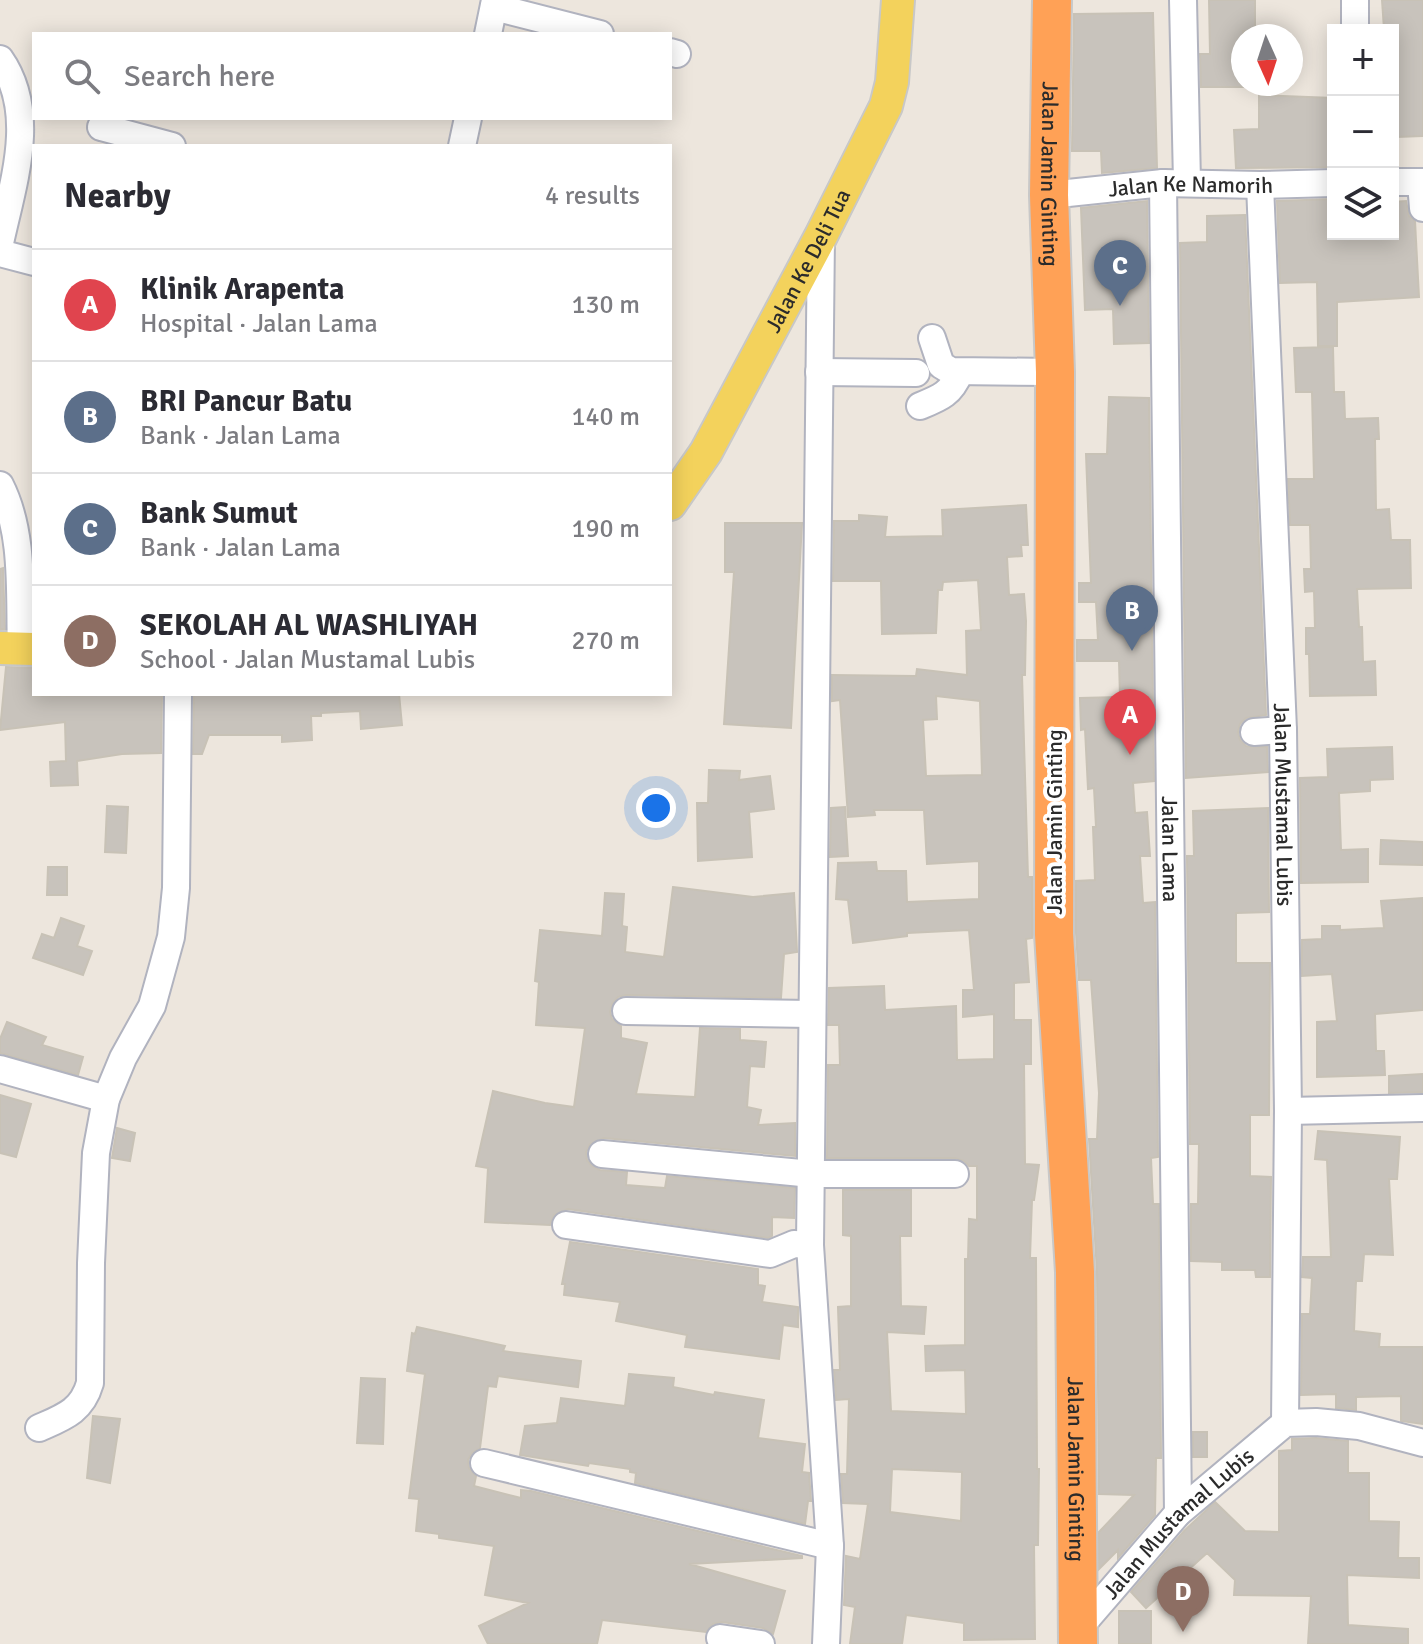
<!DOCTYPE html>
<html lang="en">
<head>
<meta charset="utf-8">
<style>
	body { margin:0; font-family:Signika,sans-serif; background:#f2f2f3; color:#2b2b33 }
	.controls { position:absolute; right:24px; top:24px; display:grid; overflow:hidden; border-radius:0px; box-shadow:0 4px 20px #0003 }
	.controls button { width:72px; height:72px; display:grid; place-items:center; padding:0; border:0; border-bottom:2px solid #e1e1e2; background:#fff; color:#2b2b33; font:40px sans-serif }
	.compass { position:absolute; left:1231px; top:24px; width:72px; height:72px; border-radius:50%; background:#fff; box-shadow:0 4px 20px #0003; rotate:177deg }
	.you { position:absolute; left:656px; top:808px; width:28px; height:28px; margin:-20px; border:6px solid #fff; border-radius:50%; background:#1a73e8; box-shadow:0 0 0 12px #1a73e833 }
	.badge { display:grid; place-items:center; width:52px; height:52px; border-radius:50%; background:#db2777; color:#fff; font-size:26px; font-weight:700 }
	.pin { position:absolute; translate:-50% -66px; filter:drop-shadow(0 2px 4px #0008) }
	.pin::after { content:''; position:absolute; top:42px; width:28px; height:24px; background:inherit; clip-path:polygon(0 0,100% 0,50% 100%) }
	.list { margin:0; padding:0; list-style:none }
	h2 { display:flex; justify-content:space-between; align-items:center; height:104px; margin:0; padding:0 32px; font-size:34px }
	h2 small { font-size:26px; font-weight:400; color:#7c7c81 }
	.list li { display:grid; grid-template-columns:52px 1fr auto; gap:24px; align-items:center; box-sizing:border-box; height:112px; padding:0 32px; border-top:2px solid #e1e1e2 }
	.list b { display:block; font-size:30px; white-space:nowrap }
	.list p { margin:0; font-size:26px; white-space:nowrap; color:#7c7c81 }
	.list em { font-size:26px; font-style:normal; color:#7c7c81 }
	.icon { flex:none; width:44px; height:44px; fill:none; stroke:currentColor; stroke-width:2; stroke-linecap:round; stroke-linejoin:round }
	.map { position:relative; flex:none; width:1423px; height:1644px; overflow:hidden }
	.search { position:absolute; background:#fff; box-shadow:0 4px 20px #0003; left:32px; top:32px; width:640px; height:88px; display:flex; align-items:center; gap:20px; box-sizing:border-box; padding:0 28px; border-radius:0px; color:#7c7c81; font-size:30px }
	.panel { position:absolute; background:#fff; box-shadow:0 4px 20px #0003; left:32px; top:144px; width:640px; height:552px; border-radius:0px }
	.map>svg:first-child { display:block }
	.building { fill:#c8c3bc; stroke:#c8c2b6; stroke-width:2; fill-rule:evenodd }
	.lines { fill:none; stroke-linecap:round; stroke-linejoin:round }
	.minor-casing { stroke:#b1b3bf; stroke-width:30 }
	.major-casing { stroke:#c8c8c8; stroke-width:36 }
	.highway-casing { stroke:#c8c8c8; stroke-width:42 }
	.minor { stroke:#fff; stroke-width:26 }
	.major { stroke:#f3d25c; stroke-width:32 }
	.highway { stroke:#ffa156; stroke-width:38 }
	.labels { text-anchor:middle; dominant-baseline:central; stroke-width:8; stroke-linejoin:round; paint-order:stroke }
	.street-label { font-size:22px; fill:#2b2b2b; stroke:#fff }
</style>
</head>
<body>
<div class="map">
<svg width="1423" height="1644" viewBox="0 0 1423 1644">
	<rect width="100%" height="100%" fill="#ede6dd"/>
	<path class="building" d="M1209,0H1255V31H1243V87H1201L1200,54H1210Z
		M1382,0H1423V136L1397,137L1395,100H1393V29H1384Z
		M1153,13L1157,168L1102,173L1101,151H1072L1074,14Z
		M1259,95L1333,98V167L1236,168L1234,130L1259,129Z
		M1333,199V234H1393V202L1406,201L1409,216L1415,221L1419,297L1337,302V346H1318L1317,282L1280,283L1277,201Z
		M1147,201L1149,343L1114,344L1113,309L1085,310L1081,208Z
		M1245,215L1266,715L1246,718L1240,724L1238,732L1240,740L1246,746L1267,747L1268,772L1186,778L1180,243L1207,242V216Z
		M1333,347L1334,392H1344L1345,419L1378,418L1379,439H1375L1376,510L1389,509L1391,540H1410L1411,588L1357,589L1359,627H1362L1363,662L1375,661L1376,695L1310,696L1309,654H1306V628H1315L1314,591L1305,592L1304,569H1311L1310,525H1290L1288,479H1314L1312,392H1296L1294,348Z
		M1109,397L1149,398L1154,781L1133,783L1135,813L1147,812L1150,856H1140L1143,903L1155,902L1158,1157L1151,1158L1153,1204H1159L1161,1458H1156L1155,1515L1118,1558V1550L1099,1569V1532L1134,1495L1099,1494L1097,1272L1089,1139H1097L1099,1093L1091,980H1079L1076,933V881L1095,880L1093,827H1096L1094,788L1088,789L1085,729L1081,730L1080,698L1120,697L1119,661H1077V640H1098L1096,602H1079V583H1091L1086,454H1107Z
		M1026,505L1028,545H1021L1022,556L1007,557L1009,595L1024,594L1026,621L1025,675H1022L1028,877H1032V938L1026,939L1029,982L1014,983V1020H1031V1064H1024L1025,1164L1039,1165L1034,1200H1032L1030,1258H1036L1037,1469H1039L1038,1545H1034L1035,1639L964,1640V1623L906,1615L902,1644H850L855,1607L844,1605L846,1556L860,1559L868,1504L843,1503L841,1474H847L849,1399L836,1400L834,1370H840L838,1307L851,1306V1236L843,1235V1190H911V1236H900L901,1306L926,1307L924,1334L887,1332L891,1411L966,1414L965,1370L926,1371L925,1346L965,1345V1259H968L969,1219L977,1220V1166H969L964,1161L955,1158H827L828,1065H840L839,1025H828L829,988L884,986L885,1010L956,1006L957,1060L994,1059V1014L963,1017V990H974L969,930L907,933V936L853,943L848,900L836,899L838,863L876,862L877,871H906L907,902L979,899V861L927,864L924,810H874L875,815L848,817L840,700L832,701V675L916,676L917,669L967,675L966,631L981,630L978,580L943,582L942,590H938L936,633L882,634L881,581H833L834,521H859V515L887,517L885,537L943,536L942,510ZM936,696L980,701L982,775L926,776L923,720L937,719ZM892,1469L962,1472L961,1521L890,1512Z
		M725,523H802L791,728L724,724L734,572H725Z
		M3,568L5,629H0V569Z
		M6,667L34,668V696L162,694L161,753L122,754L77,761L78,785L51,786L50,762L66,761L65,722L0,730Z
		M194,694H399L402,725L361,729L360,711L321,713V716H311L312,740L282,742V735H209L202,754H193Z
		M1392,747L1393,779L1370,780V791L1339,793L1341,850L1368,849V882L1301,883L1300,778L1328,777L1327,749Z
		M709,770L740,771L739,780L770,776L774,809L749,812L752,857L698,861L697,803H708Z
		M107,806L128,807L126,853L105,852Z
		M845,807L848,856L830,857L831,808Z
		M1268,808L1269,912L1236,913V963H1270L1269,1115H1250V1176L1271,1177L1270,1277H1256L1255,1270H1222V1262L1191,1261V1204H1198L1199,1144H1190L1187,856H1194L1193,811Z
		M1381,840L1423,842V865L1380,864Z
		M48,867H67V895H47Z
		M673,887L753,897L794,893L797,952L784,954L781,998L626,995L618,997L612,1004L610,1012L612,1019L621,1026V1038L647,1043L636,1094L695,1097L700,1028L740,1029V1040L766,1042L764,1067L750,1066L747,1107L761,1110L758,1125L795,1123V1156L604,1138L590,1144L586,1152L587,1160L592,1166L600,1170L627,1172L626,1185L665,1188L667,1176L795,1188L794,1218L772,1217V1236L768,1238L568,1209L554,1215L550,1225L485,1222L488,1168L476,1166L493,1091L545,1103L574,1107L585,1028L536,1025L539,982L535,981L540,930L602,936L605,893L624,894L622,926L627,927L625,952L664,957Z
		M1423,898V1010L1375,1014L1376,1051H1384L1385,1075L1317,1077V1022L1337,1021L1332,974L1302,976V940L1322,939V926H1340V930L1384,928L1381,901Z
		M61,918L84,926L77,946L92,951L83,975L33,958L42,934L54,938Z
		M7,1022L46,1037L42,1045L83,1057L78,1075L0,1053V1039Z
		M1423,1074V1092L1389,1093V1076Z
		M0,1095L31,1104L16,1157L0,1153Z
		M117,1128L135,1133L130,1161L112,1158Z
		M1318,1131L1400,1137L1397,1179H1389L1393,1255L1364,1254L1362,1281H1356L1354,1331L1380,1334L1379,1347H1423V1424L1401,1421V1396L1356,1397V1410L1336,1408V1394L1301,1395L1302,1314H1310L1312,1278L1302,1277L1303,1257H1331L1327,1160L1315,1159Z
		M570,1242L758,1269V1285L765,1286L762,1302L798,1307V1327L783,1325L779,1359L685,1347L687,1335L616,1321L620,1302L564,1295L565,1284H562Z
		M417,1327L505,1346L503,1351L581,1361L578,1387L498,1376L496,1387L488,1386L480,1448L472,1453L468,1460L469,1468L476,1476L474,1486L521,1498V1490L531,1491L802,1556V1558L689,1564L785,1591L773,1634L763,1628L722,1622L713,1624L706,1632L602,1620L597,1644H488L479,1626L528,1603L485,1595L494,1546L439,1538V1534L416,1531L419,1499L409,1498L425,1374L407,1371L412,1333L415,1334Z
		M629,1374L674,1378L673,1387L714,1395L715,1392L764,1400L758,1438L805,1444L802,1472L809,1473L811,1501H808L805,1524L635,1483L636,1473L630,1472V1469L589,1463L588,1466L520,1455L525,1426L557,1423L561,1398L625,1406Z
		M361,1378L385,1379L383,1444L357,1443Z
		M93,1416L120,1419L110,1483L87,1478Z
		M1193,1432H1207V1457H1193Z
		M1316,1438L1348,1441V1473H1369V1521L1399,1522L1398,1558H1419V1578L1347,1575L1348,1625L1408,1629V1644H1308L1311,1596L1234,1595L1235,1580L1207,1553L1146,1608L1131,1592L1184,1531L1215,1502L1245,1531L1279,1532V1451L1292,1450V1439Z
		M1119,1611H1151V1644H1119Z"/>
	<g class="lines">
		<defs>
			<g id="minor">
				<path d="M1183,0L1187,182"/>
				<path d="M1355,0V30"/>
				<path d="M494,7L600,34"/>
				<path d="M488,34L495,0"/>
				<path d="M670,52L677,54"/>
				<path d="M0,59C38,113 13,183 0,243"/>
				<path d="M101,127L172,146"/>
				<path d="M462,146L468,118"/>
				<path d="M1393,182H1423"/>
				<path id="s1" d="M1163,183L1178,1513"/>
				<path d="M1421,183L1423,208"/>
				<path id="s2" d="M1260,185L1283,730L1288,1111L1285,1423"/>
				<path id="s3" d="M1049,195L1163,183L1260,185L1333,183"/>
				<path d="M821,236L810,1245L830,1546L826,1644"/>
				<path d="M0,253L34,262"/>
				<path d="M932,338L941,365L951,371L1055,372"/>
				<path d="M819,372L916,373"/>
				<path d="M920,406C940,398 951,394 960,372"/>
				<path d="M0,485C25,534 19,595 21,649"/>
				<path d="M1254,732L1283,730"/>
				<path d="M626,1011L811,1014"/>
				<path d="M0,1069L106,1099"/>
				<path d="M1288,1111L1423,1108"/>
				<path d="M602,1154L812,1174H955"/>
				<path d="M566,1225L770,1254L794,1244L810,1245"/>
				<path d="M39,1428C64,1417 82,1411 90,1383L91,1263L96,1153L106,1099L123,1058L152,1006L171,937L176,888L178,694"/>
				<path d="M484,1463L830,1546"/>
				<path id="s4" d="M1078,1629L1178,1513L1285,1423L1316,1422L1359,1426L1423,1443"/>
				<path d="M720,1638L761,1644"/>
			</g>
			<g id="major">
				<path id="s5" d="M670,504L706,452L821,236L886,106L892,82L898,0"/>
				<path d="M0,648L34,649"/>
			</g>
			<g id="highway">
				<path id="s6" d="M1052,0L1049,195L1055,372L1054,934L1075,1272L1078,1644"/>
			</g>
		</defs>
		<use href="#minor" class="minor-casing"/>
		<use href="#major" class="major-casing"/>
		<use href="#highway" class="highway-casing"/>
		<use href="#minor" class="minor"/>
		<use href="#major" class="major"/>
		<use href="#highway" class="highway"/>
	</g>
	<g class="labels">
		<g class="street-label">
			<text stroke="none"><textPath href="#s6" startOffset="174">Jalan Jamin Ginting</textPath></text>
			<text stroke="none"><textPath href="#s3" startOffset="142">Jalan Ke Namorih</textPath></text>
			<text stroke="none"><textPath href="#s5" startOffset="280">Jalan Ke Deli Tua</textPath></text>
			<text stroke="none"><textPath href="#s2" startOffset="620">Jalan Mustamal Lubis</textPath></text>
			<text transform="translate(1054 822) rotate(-90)">Jalan Jamin Ginting</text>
			<text stroke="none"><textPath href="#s1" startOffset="666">Jalan Lama</textPath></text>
			<text stroke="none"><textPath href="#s6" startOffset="1470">Jalan Jamin Ginting</textPath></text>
			<text stroke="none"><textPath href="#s4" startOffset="146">Jalan Mustamal Lubis</textPath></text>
		</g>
	</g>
</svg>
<div class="controls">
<button>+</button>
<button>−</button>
<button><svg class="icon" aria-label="layers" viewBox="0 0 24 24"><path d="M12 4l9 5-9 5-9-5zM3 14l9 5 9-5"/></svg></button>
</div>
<svg class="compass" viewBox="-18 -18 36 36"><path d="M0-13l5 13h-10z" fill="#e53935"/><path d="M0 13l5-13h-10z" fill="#7c7c81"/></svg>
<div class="you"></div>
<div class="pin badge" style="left:1130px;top:755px;background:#e0444e">A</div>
<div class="pin badge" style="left:1132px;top:651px;background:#5c6f8a">B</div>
<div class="pin badge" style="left:1120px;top:306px;background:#5c6f8a">C</div>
<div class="pin badge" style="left:1183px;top:1632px;background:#8d6e63">D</div>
<div class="search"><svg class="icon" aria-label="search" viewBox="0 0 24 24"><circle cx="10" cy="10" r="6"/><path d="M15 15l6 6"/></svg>Search here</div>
<section class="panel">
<h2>Nearby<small>4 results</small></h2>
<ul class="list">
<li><span class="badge" style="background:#e0444e">A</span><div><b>Klinik Arapenta</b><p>Hospital · Jalan Lama</p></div><em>130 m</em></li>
<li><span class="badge" style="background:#5c6f8a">B</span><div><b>BRI Pancur Batu</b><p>Bank · Jalan Lama</p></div><em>140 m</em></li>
<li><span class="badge" style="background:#5c6f8a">C</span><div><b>Bank Sumut</b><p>Bank · Jalan Lama</p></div><em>190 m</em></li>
<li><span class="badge" style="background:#8d6e63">D</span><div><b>SEKOLAH AL WASHLIYAH</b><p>School · Jalan Mustamal Lubis</p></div><em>270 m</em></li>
</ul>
</section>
</div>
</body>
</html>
